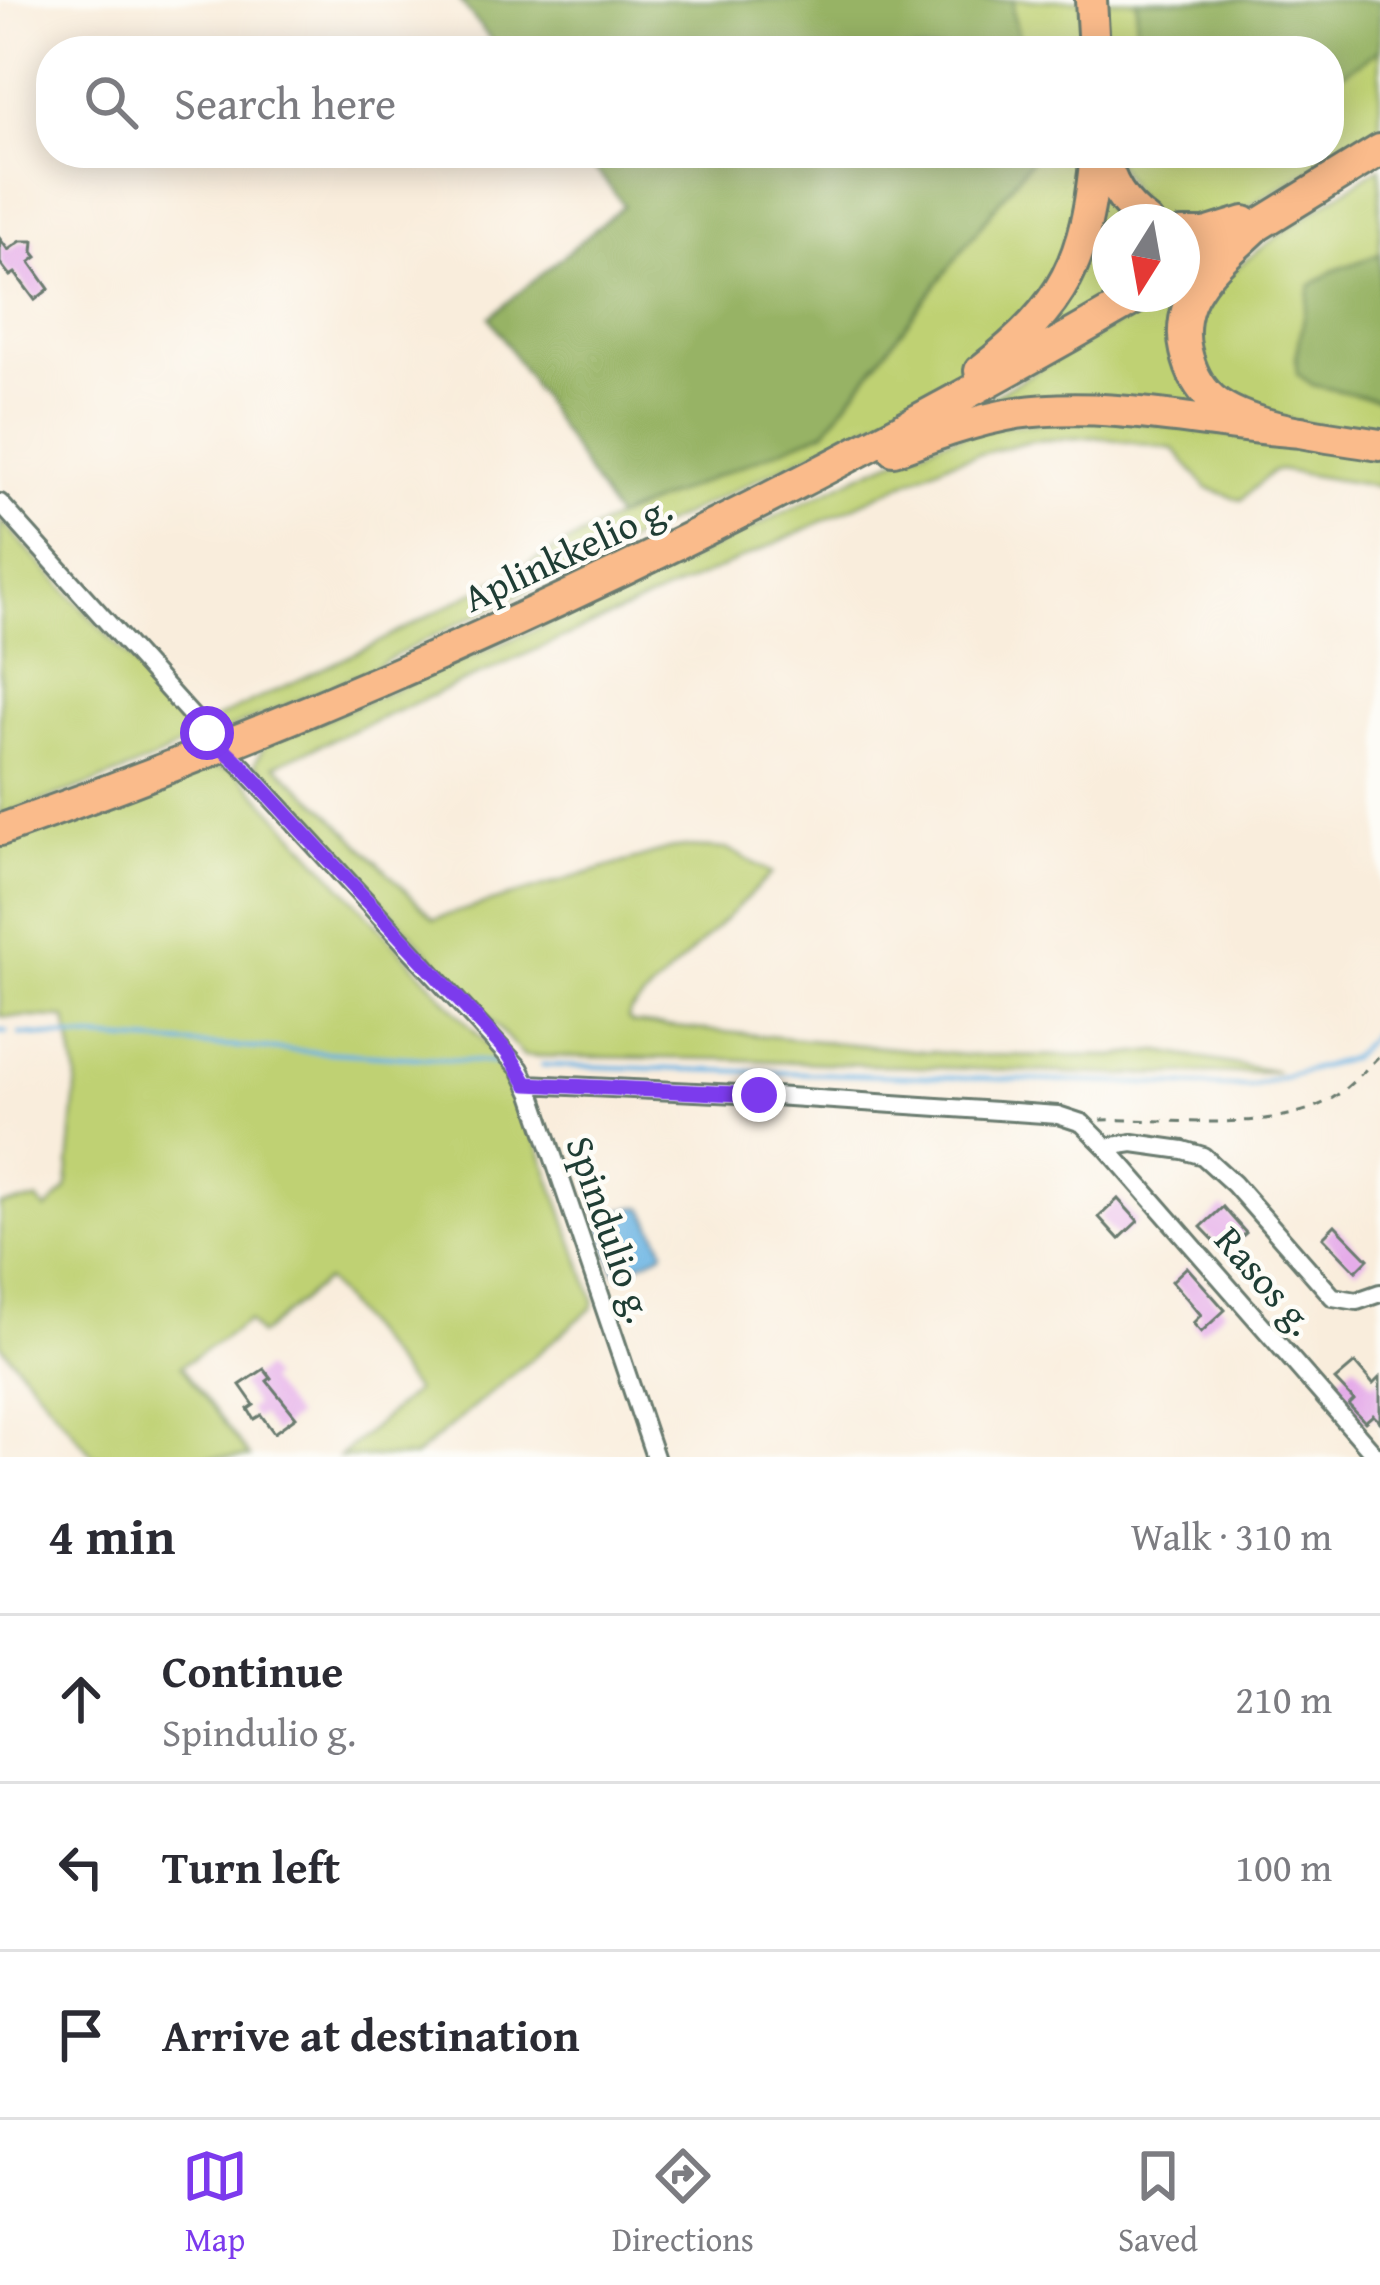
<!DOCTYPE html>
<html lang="en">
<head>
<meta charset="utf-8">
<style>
	body { margin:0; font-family:"Gentium Book Plus",serif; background:#f7f7f7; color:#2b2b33 }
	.compass { position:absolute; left:1092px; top:204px; width:108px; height:108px; border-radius:50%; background:#fff; box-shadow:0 6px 30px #0003; rotate:191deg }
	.stop { position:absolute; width:36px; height:36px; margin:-27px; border:9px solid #7c3aed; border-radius:50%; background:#fff }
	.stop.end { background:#7c3aed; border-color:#fff; box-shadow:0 3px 12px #0008 }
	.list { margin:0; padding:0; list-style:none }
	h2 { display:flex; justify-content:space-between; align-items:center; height:156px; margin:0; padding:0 48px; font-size:51px }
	h2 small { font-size:39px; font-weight:400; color:#7c7c81 }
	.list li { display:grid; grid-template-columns:78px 1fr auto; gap:36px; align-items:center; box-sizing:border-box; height:168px; padding:0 48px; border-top:3px solid #e1e1e2 }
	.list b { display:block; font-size:45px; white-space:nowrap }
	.list p { margin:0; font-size:39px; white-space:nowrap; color:#7c7c81 }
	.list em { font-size:39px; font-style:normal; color:#7c7c81 }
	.icon { flex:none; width:66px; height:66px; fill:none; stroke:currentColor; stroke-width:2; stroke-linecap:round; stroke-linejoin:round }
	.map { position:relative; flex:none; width:1380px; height:1457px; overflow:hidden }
	.search { position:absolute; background:#fff; box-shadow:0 6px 30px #0003; left:36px; right:36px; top:36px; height:132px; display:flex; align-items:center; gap:30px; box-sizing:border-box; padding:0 42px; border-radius:48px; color:#7c7c81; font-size:45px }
	.sheet { height:660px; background:#fff }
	nav { display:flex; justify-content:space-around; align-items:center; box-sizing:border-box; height:168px; border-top:3px solid #e1e1e2; background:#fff; font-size:33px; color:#7c7c81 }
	nav a { display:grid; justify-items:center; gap:6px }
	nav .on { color:#7c3aed }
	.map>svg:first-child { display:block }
	.green { fill:#bfd173; stroke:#6f8754; stroke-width:3 }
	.forest { fill:#97b365; stroke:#5b784c; stroke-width:3 }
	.water { fill:#6bb4e3; stroke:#45788c; stroke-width:3 }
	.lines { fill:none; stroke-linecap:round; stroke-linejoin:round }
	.stream { stroke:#6bb4e3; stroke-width:4.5 }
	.building { fill:#e5ace9 }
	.street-casing { stroke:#6b7b6f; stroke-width:22 }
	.highway-casing { stroke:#6b7b6f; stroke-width:36 }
	.path { stroke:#6b7b6f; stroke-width:3; stroke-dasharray:9 9; stroke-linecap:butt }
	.street { stroke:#fff; stroke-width:16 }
	.highway { stroke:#fabb8b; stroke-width:30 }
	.route { stroke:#7c3aed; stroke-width:15 }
	.labels { text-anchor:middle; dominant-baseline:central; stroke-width:9; stroke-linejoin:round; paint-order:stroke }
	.street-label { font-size:39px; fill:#1f3d34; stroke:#fdfcf7 }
</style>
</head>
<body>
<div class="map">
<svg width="1380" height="1457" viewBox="0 0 1380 1457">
	<rect width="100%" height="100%" fill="#fdfcf7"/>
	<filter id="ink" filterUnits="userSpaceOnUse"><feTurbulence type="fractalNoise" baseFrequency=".00833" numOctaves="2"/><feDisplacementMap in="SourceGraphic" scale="24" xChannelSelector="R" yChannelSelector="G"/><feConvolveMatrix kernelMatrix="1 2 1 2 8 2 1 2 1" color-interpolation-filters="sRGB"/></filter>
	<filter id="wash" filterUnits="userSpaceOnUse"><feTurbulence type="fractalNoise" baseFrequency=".004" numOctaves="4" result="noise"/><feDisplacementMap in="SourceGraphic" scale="48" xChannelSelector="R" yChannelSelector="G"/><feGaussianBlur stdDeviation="2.7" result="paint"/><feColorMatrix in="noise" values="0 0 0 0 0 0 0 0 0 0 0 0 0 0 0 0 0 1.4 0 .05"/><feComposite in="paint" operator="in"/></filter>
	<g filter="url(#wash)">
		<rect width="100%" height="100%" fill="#f9eddc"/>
		<path class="green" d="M1013,0H1082L1085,51H1022L1013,14Z
			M1103,0H1137L1136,39L1141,51H1105Z
			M1380,47V128L1229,219L1161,222L1146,214L1110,153H1329V82L1375,53Z
			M1036,153H1089L1073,252L1011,338L960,376L884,418L425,640L365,672L230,729L220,730L209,722L375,644L616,518L825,431Z
			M1380,167V254L1333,271L1313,385L1380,400V435L1274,418L1218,396C1211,378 1192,344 1191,327C1190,284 1343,193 1380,167Z
			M1102,180L1130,222H1110V294H1119L1026,349Z
			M1169,294H1182L1179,309L1213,415L956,417Z
			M1110,417L1380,456V487L1279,470L1273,471L1241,500L1207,488L1174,449L1095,437L1030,441L949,462L759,551L275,765L325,809L434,919L669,849L686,847L728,849L772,873L630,1012L628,1019L632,1023L963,1055L1113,1056L1159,1051L1277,1072L1122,1075L722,1059L524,1056L255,764L264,745L629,589L868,471L943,440L995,426Z
			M0,519L187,721L191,735C174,761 36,802 0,815Z
			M214,767L235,770L251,787L512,1072L594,1300L592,1308L414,1457H339L415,1391L326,1280L259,1335L248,1321L181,1366L250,1457H94L0,1344V1205L37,1200L46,1210L67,1189L77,1077L66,1018L0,1016V842Z"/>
		<path class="forest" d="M459,0H1013V14L1022,51H500Z
			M1137,0H1380V47L1375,53L1329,82V51H1141L1136,39Z
			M583,153H1036L825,431L616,518L490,317L624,205Z
			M1380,254V400L1313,385L1297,374L1296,358L1310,286L1333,271Z"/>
		<path class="water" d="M639,1207L644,1209L664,1248L663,1253L619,1273L615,1271L599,1223V1217L618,1210Z"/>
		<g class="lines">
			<path class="stream" d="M0,1031L7,1032
				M20,1034L501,1063
				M542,1065L1249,1087L1351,1058L1380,1027"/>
		</g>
		<g id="blocks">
			<path class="building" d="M0,239L8,250L21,241H34L33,252L37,257L30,262L49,289L35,300L15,273L10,276L0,263Z
				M1118,1199L1138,1221L1119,1239L1099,1217Z
				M1223,1207L1246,1233L1225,1252L1201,1227Z
				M1335,1225L1368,1259L1356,1271L1323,1237Z
				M1187,1267L1225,1310L1201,1332L1193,1323L1201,1315L1172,1281Z
				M1355,1363L1373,1384L1380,1377V1422L1373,1415L1365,1422L1349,1405L1354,1400L1335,1380Z
				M264,1369L271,1378L267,1381L296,1417L274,1433L261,1415L254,1419L248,1409L254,1405L240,1385Z"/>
		</g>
	</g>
	<g filter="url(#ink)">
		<use href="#blocks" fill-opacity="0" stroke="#6b7b6f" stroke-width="3"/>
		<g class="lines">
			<defs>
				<path id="street" d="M0,503L207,733L243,767L520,1069L532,1094L655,1457
					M527,1084L759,1095L1058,1115L1082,1123L1106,1147L1377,1457
					M1106,1147L1133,1143L1183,1150L1203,1156L1234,1184L1333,1297L1357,1301L1380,1293"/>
				<path id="highway" d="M1091,0L1094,51
					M1103,153C1109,182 1122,204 1147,222
					M1255,228C1235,247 1211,266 1197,289C1185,307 1181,330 1186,351C1190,369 1197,386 1212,399C1248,430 1333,437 1380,445
					M1182,234H1205L1244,222
					M1182,272L1380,150
					M980,371C1066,304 1086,261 1096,153
					M894,450C934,435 975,420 1017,413C1112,400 1207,425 1301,432
					M0,830C398,689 779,506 1143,294"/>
			</defs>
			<use href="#street" class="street-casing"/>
			<use href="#highway" class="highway-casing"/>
			<path class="path" d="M1101,1120C1170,1118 1271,1134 1331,1099C1349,1088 1365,1070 1380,1055"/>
			<use href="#street" class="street"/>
			<use href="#highway" class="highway"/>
		</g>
	</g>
	<g class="lines" filter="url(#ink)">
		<path class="route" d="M207,733L243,767L508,1053L527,1084L759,1095"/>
	</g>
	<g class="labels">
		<g class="street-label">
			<text transform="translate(567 552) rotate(-25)">Aplinkkelio g.</text>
			<text transform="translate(611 1229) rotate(71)">Spindulio g.</text>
			<text transform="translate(1266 1280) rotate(49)">Rasos g.</text>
		</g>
	</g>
</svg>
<svg class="compass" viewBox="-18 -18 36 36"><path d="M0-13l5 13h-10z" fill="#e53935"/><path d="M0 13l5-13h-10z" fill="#7c7c81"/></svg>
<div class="stop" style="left:207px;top:733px"></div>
<div class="stop end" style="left:759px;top:1095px"></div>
<div class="search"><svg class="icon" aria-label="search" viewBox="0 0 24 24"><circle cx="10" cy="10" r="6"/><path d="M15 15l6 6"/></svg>Search here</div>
</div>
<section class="sheet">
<h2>4 min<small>Walk · 310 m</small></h2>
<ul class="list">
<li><svg class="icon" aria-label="ahead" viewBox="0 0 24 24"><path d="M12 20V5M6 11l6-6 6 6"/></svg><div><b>Continue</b><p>Spindulio g.</p></div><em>210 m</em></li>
<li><svg class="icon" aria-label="left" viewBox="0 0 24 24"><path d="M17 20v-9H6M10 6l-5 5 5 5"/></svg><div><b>Turn left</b></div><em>100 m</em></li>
<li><svg class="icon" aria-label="arrive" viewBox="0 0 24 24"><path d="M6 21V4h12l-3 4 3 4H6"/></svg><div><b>Arrive at destination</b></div></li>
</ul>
</section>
<nav>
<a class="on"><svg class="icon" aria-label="map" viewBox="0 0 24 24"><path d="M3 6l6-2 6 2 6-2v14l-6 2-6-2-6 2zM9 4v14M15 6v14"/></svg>Map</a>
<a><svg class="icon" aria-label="directions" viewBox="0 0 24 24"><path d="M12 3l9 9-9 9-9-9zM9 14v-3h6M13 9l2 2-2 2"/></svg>Directions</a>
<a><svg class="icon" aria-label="saved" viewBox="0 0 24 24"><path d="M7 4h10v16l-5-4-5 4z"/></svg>Saved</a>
</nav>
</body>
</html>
